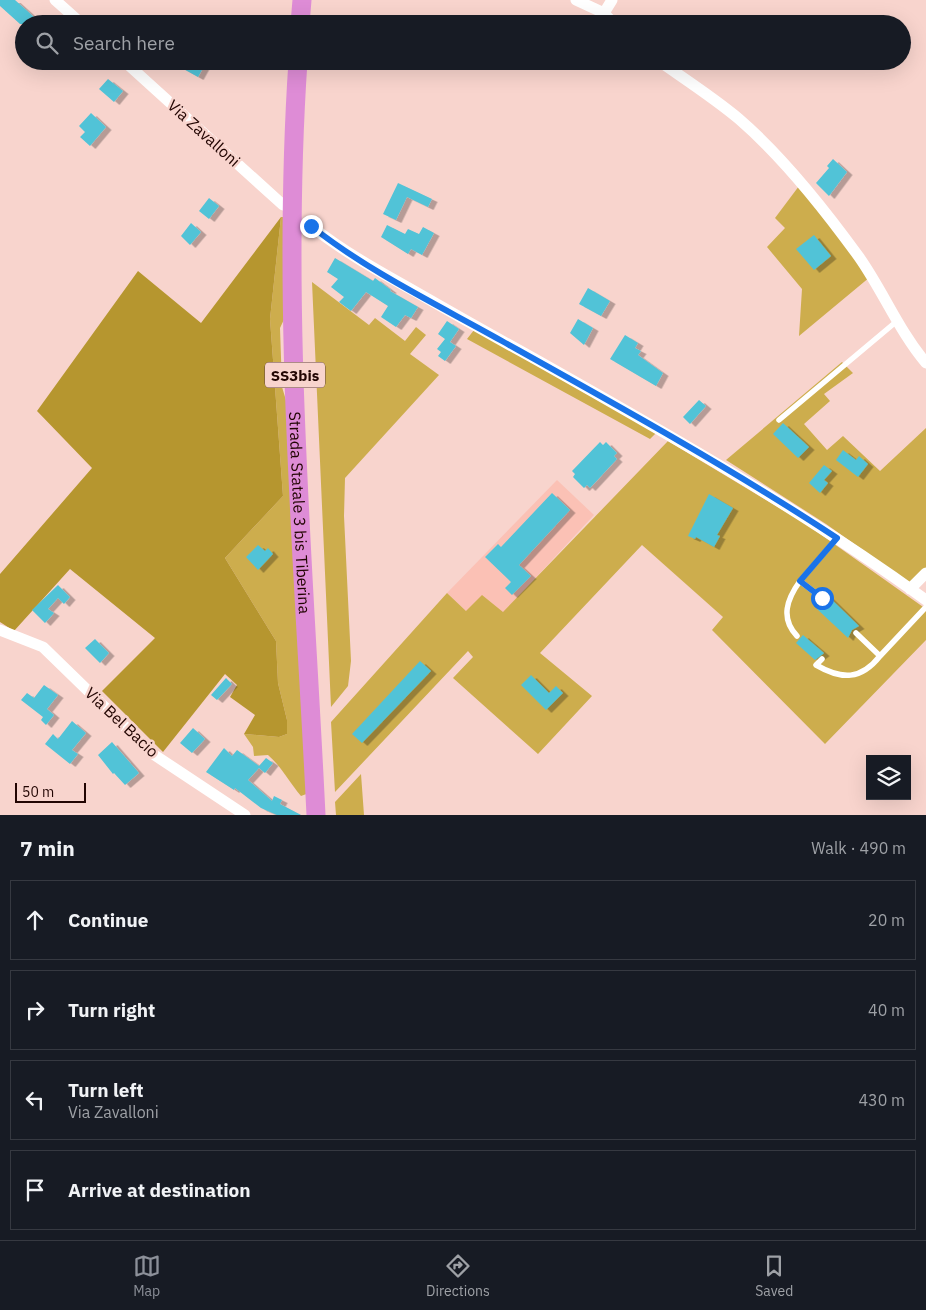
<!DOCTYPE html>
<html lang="en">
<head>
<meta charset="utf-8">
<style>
	body { margin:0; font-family:"IBM Plex Sans",sans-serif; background:#20242c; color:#f1f3f6 }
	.controls { position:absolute; right:15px; bottom:15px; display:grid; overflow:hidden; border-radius:0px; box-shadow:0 5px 20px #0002 }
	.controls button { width:45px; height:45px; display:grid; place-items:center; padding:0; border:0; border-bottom:1px solid #363941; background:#171b24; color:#f1f3f6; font:25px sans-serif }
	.scale { position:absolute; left:15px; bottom:12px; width:71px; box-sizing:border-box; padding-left:5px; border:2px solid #220502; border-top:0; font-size:14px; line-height:18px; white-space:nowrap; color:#220502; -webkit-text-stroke:4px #f8d4cd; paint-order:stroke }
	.stop { position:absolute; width:15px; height:15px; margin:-11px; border:4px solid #1a73e8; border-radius:50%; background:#fff }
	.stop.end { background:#1a73e8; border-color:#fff; box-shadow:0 1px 5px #0008 }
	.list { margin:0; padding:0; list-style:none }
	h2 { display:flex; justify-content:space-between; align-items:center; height:65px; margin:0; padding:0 20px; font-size:21px }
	h2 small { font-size:16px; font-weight:400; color:#9ea1a6 }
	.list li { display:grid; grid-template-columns:32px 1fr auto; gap:15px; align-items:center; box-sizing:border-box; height:80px; margin:0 10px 10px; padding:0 10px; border:1px solid #363941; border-radius:0px }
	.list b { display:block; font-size:19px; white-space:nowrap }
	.list p { margin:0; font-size:16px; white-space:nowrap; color:#9ea1a6 }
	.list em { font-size:16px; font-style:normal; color:#9ea1a6 }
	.icon { flex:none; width:28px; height:28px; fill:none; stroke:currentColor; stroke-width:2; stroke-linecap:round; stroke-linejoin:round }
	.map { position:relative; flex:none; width:926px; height:815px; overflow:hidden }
	.search { position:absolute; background:#171b24; box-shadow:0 5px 20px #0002; left:15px; right:15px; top:15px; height:55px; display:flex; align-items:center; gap:12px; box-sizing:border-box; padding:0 18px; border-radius:28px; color:#9ea1a6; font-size:19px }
	.sheet { height:425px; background:#171b24 }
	nav { display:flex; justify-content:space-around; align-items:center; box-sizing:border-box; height:70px; border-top:1px solid #363941; background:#171b24; font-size:14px; color:#9ea1a6 }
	nav a { display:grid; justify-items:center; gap:2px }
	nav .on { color:#8c9099 }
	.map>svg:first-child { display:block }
	.built { fill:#fbc1b5 }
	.green { fill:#cdad4d }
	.forest { fill:#b6962f }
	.building { fill:#51c3d7; filter:url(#shadow) }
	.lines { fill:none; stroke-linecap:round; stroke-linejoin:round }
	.service { stroke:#fff; stroke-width:5.5 }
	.minor { stroke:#fff; stroke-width:11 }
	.trunk { stroke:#de8cd6; stroke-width:19 }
	.route { stroke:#1a73e8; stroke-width:6 }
	.labels { text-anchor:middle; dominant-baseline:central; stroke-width:5; stroke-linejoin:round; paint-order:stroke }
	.shield { fill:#f8d4cd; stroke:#62433f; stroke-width:1 }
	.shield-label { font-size:15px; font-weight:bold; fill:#220502 }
	.street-label { font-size:16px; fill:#220502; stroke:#f8d4cd }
</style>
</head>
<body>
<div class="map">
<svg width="926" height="815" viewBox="0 0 926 815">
	<defs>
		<filter id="shadow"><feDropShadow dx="5.5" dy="3" stdDeviation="0" flood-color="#0004"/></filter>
	</defs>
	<rect width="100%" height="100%" fill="#f8d4cd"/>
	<path class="built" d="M557,480L594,515L503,613L466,611L447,593Z"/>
	<path class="green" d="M799,186L870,277L799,336L802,289L767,247L785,228L775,218Z
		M281,217H287V313L280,328L282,387L291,417L309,793L301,796C289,782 282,767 268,755L254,756L253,747L244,734L279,737L287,734V720L278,683L276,641L225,558L283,496L270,319Z
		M312,282L369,325L375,318L405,341L416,327L426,335L410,354L439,375L345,478L344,516L351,661L348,686L331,707Z
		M474,330L656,433L650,439L467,339Z
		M842,362L853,373L824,394L830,401L804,424L827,450L843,436L880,471L926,428V568L911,584L826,524L726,460Z
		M668,441L806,524L926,609V640L825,744L712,630L723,617L642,545L540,653L592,696L538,754L453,678L473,657L468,651L335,792L331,722L447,593L466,611L482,595L503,612Z
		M361,774L364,815H336L335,802Z"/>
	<path class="forest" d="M281,217L270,319L283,496L225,558L276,641L278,683L287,720V734L279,737L244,734L255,715L230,697L237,685L225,674L163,752L102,691L155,638L70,569L14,631L0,622V574L92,468L37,411L138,271L201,323Z"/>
	<path class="building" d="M0,0H15L34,17L28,24H20L0,6Z
		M184,61H207L198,77L180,67Z
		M108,79L123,91L114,102L99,89Z
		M91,113L106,127L90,146L80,137L85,132L79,126Z
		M833,159L847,172L829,196L816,183L829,168L827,166Z
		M398,183L432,199L428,207L407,197L396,220L383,214Z
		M209,198L219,206L209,219L199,211Z
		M191,223L201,232L190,245L181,236Z
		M387,225L405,234L408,229L419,234L423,227L434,233L422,255L411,249L408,254L381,237Z
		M814,235L831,256L814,270L796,249Z
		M335,258L373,281L375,278L391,290L390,291L418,307L411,318L405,315L396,327L381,317L388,306L366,292L351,311L339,302L344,297L331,287L338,279L327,272Z
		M588,288L610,301L601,316L579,304Z
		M578,319L593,328L584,345L570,333Z
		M447,321L459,329L450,342L456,346L445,361L438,356L441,352L437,349L445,339L438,334Z
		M625,335L638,343L635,348L641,351L638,355L663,373L656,386L610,359Z
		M699,400L706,406L690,424L683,417Z
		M783,423L809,447L798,458L773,434Z
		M600,442L603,445L606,442L617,453L614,456L617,459L590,488L587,485L584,488L573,477L575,474L572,471Z
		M843,450L856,460L859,456L868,464L858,477L836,460Z
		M824,465L832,471L824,480L828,483L820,493L809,483Z
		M552,493L570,510L519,565L531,576L512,595L505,588L511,582L485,557L498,544L501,547Z
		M709,494L733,508L717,535L720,536L714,547L696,537L695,539L688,536Z
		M258,545L265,551L268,548L273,554L258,570L246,557Z
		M58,585L70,597L64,604L58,598L48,609L54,613L45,623L32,610Z
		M828,596L859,626L852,630L848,638L817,609Z
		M803,635L824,653L823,654L815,660L796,643Z
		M95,639L109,653L100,663L85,648Z
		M420,661L431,671L362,743L352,734Z
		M531,675L549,693L556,686L563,693L546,710L521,685Z
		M226,678L232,684L217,700L211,695Z
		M44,685L58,695L47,709L54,715L46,725L41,720L43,717L21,700L27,693L34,698Z
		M72,721L86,733L72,750L78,754L70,764L45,744L53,734L58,739Z
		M193,728L205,739L192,753L180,743Z
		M112,742L139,773L125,785L114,773L113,774L98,755Z
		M224,748L232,756L237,750L259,766L266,758L273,763L265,773L259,768L248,780L272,801L274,796L282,800L280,804L301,815H277L261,808L235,788L234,790L206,772Z"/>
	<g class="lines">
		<path class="service" d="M779,420L897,321
			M822,598L800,581L837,538
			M856,633L880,656L926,607
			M797,636C780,618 787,599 800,581
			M822,659L816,665C842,680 861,680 880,656"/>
		<path class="minor" d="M55,0L82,24
			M576,0L604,13L614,24
			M604,13L612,0
			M124,61L283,205
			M659,61C686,80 714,98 739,119C783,157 825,210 859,257C883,291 899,331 926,363
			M311,226C344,252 380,272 416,292C456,315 495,337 535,359C668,434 802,510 926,600
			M910,589L926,573
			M0,630L43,647L153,754L245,815"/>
		<g class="trunk">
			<path d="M300,24L302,0"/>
			<path id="s1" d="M298,61C281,312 304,565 316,815"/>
		</g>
	</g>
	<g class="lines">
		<path class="route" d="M311,226C369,272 438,305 502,341C615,404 729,467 837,538L800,581L822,598"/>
	</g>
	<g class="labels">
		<rect class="shield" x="265" y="362.5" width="60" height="25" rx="4"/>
		<g class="shield-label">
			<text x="295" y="375">SS3bis</text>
		</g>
		<g class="street-label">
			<text transform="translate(204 133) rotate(42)">Via Zavalloni</text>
			<text stroke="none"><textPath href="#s1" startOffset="452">Strada Statale 3 bis Tiberina</textPath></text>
			<text transform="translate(122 722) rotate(43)">Via Bel Bacio</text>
		</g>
	</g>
</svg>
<div class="controls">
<button><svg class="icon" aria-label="layers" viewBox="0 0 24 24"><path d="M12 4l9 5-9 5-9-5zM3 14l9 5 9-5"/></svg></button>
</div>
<div class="scale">50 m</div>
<div class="stop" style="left:822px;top:598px"></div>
<div class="stop end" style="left:311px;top:226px"></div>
<div class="search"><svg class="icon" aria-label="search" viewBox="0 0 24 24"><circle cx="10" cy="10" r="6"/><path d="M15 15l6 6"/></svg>Search here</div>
</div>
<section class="sheet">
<h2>7 min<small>Walk · 490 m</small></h2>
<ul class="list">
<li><svg class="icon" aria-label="ahead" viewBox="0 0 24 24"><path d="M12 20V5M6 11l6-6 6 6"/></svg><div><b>Continue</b></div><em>20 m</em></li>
<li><svg class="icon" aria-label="right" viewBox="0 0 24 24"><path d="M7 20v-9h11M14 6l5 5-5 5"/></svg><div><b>Turn right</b></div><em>40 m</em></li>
<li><svg class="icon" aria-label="left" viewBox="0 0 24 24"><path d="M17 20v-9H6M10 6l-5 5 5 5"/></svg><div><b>Turn left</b><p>Via Zavalloni</p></div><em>430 m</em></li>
<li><svg class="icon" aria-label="arrive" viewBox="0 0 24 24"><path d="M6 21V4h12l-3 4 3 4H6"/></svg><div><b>Arrive at destination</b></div></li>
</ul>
</section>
<nav>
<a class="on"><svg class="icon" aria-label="map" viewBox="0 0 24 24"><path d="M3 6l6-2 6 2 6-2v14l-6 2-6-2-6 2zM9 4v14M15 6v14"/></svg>Map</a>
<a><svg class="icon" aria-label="directions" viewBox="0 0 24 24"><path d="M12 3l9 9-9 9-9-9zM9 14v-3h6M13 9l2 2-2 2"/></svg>Directions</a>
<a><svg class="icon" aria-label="saved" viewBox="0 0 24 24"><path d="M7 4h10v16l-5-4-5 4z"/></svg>Saved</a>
</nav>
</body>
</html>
